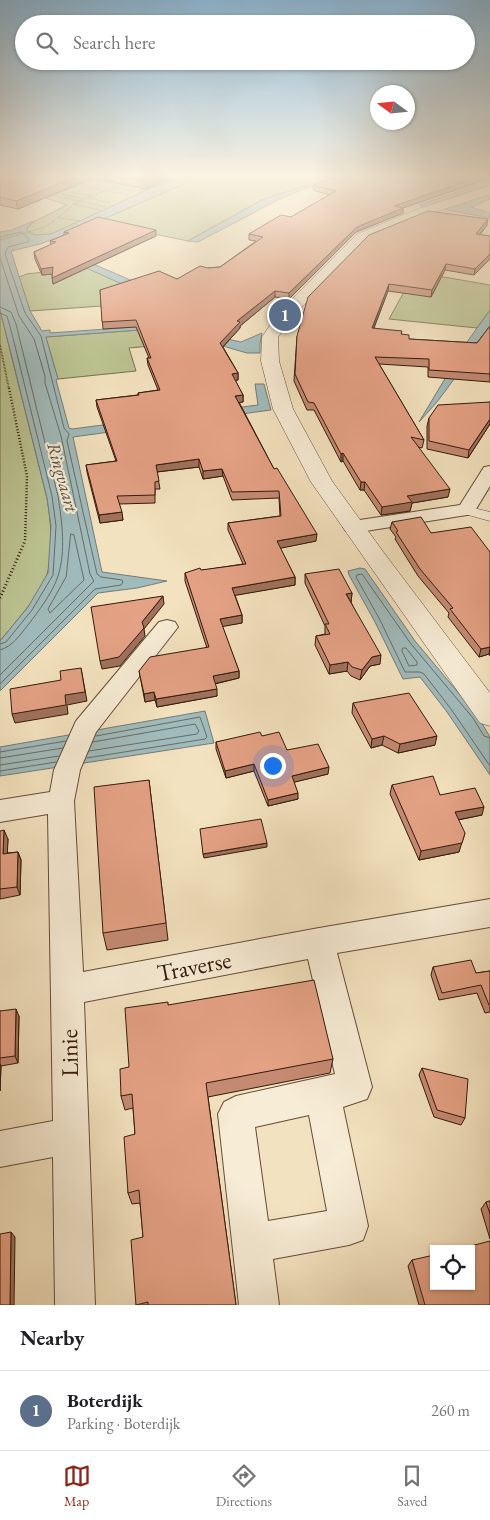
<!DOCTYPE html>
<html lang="en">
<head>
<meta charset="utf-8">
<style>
	body { margin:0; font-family:"EB Garamond",serif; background:#f6f6f6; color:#202124 }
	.controls { position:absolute; right:15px; bottom:15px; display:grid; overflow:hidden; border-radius:0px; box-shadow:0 1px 4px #0004 }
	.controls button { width:45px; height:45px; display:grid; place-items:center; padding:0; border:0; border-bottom:1px solid #e0e0e0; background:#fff; color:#202124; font:25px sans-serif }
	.compass { position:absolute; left:370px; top:85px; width:45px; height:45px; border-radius:50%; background:#fff; box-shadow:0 1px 4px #0004; rotate:285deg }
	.you { position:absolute; left:272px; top:765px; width:18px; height:18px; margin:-12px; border:4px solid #fff; border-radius:50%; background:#1a73e8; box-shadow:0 0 0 8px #1a73e833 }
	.badge { display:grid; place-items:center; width:32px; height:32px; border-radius:50%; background:#8f2418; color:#fff; font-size:16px; font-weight:700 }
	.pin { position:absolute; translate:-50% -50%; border:2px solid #fff; box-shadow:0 1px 5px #0006 }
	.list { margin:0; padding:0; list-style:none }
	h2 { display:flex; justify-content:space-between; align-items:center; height:65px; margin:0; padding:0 20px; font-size:21px }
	h2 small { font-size:16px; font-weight:400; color:#757577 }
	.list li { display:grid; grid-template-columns:32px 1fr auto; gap:15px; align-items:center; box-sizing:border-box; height:80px; padding:0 20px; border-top:1px solid #e0e0e0 }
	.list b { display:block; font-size:19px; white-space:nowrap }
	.list p { margin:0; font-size:16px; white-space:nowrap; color:#757577 }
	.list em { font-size:16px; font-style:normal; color:#757577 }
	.icon { flex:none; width:28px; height:28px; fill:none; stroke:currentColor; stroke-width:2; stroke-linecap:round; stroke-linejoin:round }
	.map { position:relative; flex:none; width:490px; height:1305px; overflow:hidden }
	.search { position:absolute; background:#fff; box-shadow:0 1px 4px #0004; left:15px; right:15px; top:15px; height:55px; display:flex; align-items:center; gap:12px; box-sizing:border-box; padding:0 18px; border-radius:28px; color:#757577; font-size:19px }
	.sheet { height:145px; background:#fff }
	nav { display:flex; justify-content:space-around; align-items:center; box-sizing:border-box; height:70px; border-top:1px solid #e0e0e0; background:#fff; font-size:14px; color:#757577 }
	nav a { display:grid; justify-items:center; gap:2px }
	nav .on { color:#8f2418 }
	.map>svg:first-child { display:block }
	.green { fill:#bbc391; stroke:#776f4e }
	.water { fill:#a0bbbc; stroke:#747b75 }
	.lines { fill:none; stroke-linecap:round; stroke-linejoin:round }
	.shore { stroke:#6a6b64; stroke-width:1 }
	.pedestrian-casing { stroke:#634d38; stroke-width:1 }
	.minor-casing { stroke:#634d38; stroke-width:2 }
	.tertiary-casing { stroke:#634d38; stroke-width:1 }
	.path-far3 { stroke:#331b0b; stroke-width:1; stroke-dasharray:0.5 1; stroke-linecap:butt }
	.path-far2 { stroke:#331b0b; stroke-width:2; stroke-dasharray:0.5 1; stroke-linecap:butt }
	.path-far1 { stroke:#331b0b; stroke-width:2.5; stroke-dasharray:1 2; stroke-linecap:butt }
	.path { stroke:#331b0b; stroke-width:3; stroke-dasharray:1 2.5; stroke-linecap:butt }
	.pedestrian { fill:#f7ecd5; fill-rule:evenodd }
	.minor { fill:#f7ecd5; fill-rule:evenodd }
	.tertiary { fill:#f7ecd5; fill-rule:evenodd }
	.wall { fill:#c48a72; stroke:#331b0b }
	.shaded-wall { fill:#a0715c; stroke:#331b0b }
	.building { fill:#e4a184; stroke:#331b0b }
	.labels { text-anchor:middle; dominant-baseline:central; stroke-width:4.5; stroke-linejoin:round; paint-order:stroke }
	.far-water-label { font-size:18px; font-style:italic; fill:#544b40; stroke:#f7ecd5 }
	.near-street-label { font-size:24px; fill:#331b0b; stroke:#f7ecd5 }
</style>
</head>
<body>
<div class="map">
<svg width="490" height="1305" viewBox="0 0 490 1305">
	<rect width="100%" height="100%" fill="#f3e2bf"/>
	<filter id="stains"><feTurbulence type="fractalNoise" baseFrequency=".004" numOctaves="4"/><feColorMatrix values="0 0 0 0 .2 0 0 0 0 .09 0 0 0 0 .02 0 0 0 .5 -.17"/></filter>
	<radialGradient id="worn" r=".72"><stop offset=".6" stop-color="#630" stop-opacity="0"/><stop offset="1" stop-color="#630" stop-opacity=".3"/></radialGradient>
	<path class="green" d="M103,176H186L154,187L51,234L35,235L27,231V229L33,222L67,205L45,198Z
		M202,176H335L262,200L188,241L97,222Z
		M84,267L95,271L160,302L30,311L19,277L27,274Z
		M415,272L490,285V310L477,328L389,319Z
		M0,310L47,498C51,522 53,547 48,571C44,591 13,625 0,641Z
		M180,327L206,341L129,348L136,371L58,379L45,337Z"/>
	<path class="water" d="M186,176H202L76,231L40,244L11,251L30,311L42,331L50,330V333L191,323L214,336L241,342L262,333L260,344V353H247L202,340L180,327L46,337L58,379L56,380L69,428L72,429L258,405L255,384H264L271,410L73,437L102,572L167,581L137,588L98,593L0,691V641L28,607L48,573L51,526L47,498L0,310V232L12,230L31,222H33L27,228V231L35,235L51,234L154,187Z
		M335,176H347L306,188L278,200L198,242L188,241L262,200Z
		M490,181V199L471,207L490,213V218L419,205Z
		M75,263H91L165,295L124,285Z
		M490,310V331L437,402L419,422L467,342Z
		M360,568L365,569L415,641L477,715L490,737V775L447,712L420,677L403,679L375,622L349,575L348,571Z
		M205,711L214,743L0,776V747Z"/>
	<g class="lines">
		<path class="shore" d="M0,237L21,232L29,239L28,242L8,247L5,254L25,313L41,336L64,428L69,434L67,441L97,574L101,577L122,580L123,582L121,585L95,589L0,684
			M0,258L19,316L34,339L45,376V383L61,436L90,574L94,581L0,675
			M0,307L11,312L16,324L58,496C62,522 66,551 58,576C53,592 38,612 28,625C19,636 13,646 0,650
			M0,313L7,316L12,334L52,496L56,526L53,575L32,610L6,642L0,644
			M71,534L74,535L84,580L50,613L48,609L66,577Z
			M403,648H406L417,662V665L409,666L402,651Z
			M490,738L484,736L473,718L411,644L362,574L357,575L356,577L380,620L405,672H420L424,674L451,709L490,766
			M89,751L197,734L199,731L195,724L93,742
			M0,752L66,741
			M0,758L63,748
			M87,758L205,739L207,737L200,717L96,736
			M0,765L59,756
			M0,771L56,762"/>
		<defs>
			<path id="pedestrian" d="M466,506L490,512V521L461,513L459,510L461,507Z"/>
			<path id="minor" d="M490,466V486L473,514L353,533L346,531L343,527L346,523L353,521L460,505L484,467Z
				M167,620L175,622L178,627L96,732L80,770L74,801L83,972L319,928L490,899V927L337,953L372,1087L367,1099L343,1107L368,1226L363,1240L349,1245L273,1259L279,1305H239L218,1114L224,1102L236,1096L335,1074L308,959L84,1002L95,1305H55L53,1157L0,1167V1131L53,1121L48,814L0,822V800L50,792L54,770L76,721L159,622ZM309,1115L327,1211L268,1221L255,1127Z"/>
			<path id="tertiary" d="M490,186V194L423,216L367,240L291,318L278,337L279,361L293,409L332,481L384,553L490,693V726L480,723L311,482L273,409L261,361L262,337L279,312L357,234L415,210Z"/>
		</defs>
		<use href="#pedestrian" class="pedestrian-casing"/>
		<use href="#minor" class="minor-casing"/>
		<use href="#tertiary" class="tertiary-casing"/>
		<path class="path-far3" d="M98,181L119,185
			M82,186L104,191
			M115,187L134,191
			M107,191L128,195
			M72,192L91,196
			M62,194L84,199
			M57,196L106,207
			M89,198L111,203
			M74,204L100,210
			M59,218L79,221
			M0,240L42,228L54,221L75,203L125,183"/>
		<path class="path-far2" d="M0,345L9,389"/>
		<path class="path-far1" d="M9,388L27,476L25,542"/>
		<path class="path" d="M0,598L25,541"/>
		<use href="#pedestrian" class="pedestrian"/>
		<use href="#minor" class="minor"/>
		<use href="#tertiary" class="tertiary"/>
	</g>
	<path class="wall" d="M0,176H177L146,189L93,178L18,209L0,205Z
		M490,176V178L403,208V213L356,232L289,299L275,297L240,326V328L223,347L238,373V380H235L243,395V402H239L274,469L316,541L280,548L295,577V585L235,595L242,615V623L222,626L239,671V678L215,684L217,696L157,707L155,700L145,702L139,671L207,648L185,581V573L243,564L228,530V523L280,516L279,498L232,500L223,476L203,479L199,467L157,472L160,489H155V503L119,504L123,520L100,523L87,472L86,465L116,461L97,407L96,400L138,395V393L158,390L148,365L147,358H149L136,327L103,329L100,290L177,279L208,268L220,267L256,241L249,240V234L291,217L329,195L313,190V185Z
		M487,225L480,235L490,236V259L474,275L445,270L431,297L388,291L374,328L401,334L409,339L477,343L490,326V382L428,377V367L379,364L424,440L422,448L418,447L448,497L412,503L410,511L381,515L364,490H360L343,461L341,462L314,410H307L294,381L297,336Z
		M64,232L156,236L53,284L52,274L42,275L35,259L34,252L51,245L50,241L64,235Z
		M490,402V424L468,458L427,449V426L429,418Z
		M392,522L431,533L490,552V656L489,654L479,657L448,617L449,613L418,576L395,539L396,537L390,529Z
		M305,574L352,593L351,602L380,664L370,666L360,680L351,676L347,671L329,674L315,645L316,636L325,634V626L305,583Z
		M353,703L435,745L398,753L382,745L371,748L352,713Z
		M262,736L287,750L328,774L294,782L298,799L268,806L254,771L226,778L216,749V742Z
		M149,780L168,940L107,950L103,933Z
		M392,785L440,795L482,815L458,820L459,852L419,860L390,794Z
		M0,831L8,839L7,853L18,852L21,860L20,895L0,899Z
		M433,967L476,973L490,971V1012L485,1013L477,993L439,1000L431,975Z
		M168,1005L333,1059L330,1073L208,1097L236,1305H136L143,1237L140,1203L132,1204L128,1193L135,1134L133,1108L125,1110L121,1096L129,1067Z
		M0,1011L19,1016L18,1063L1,1066L0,1091Z
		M422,1068L465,1118L461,1125L434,1117L419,1075Z
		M490,1201V1239L481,1209L486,1202Z
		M412,1260L490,1305H419L408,1266Z"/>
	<path class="shaded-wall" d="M78,176H93V178L18,209L16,201Z
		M158,176H177L146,189L145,181Z
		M481,176H490V178L403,208V213L356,232L289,299V293L357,227L394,206Z
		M488,219L487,225L475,240L476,234Z
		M156,230V236L53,284L52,278Z
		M490,254V259L474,275L475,269Z
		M446,264L445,270L431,297L432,290Z
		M53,267L54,274L42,275L41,269Z
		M389,284L388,291L371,335L372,328Z
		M275,291V297L240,326V328L220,350V343L237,321Z
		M238,373V380L232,381V374Z
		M243,395V402L235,403V396Z
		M490,419V424L468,458L469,450Z
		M343,453V461L341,462V454Z
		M199,459V467L156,472V465Z
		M222,469L223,476L203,479V471Z
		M361,482H365L364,490H360Z
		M450,489L448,497L412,503L410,511L381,515L382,507L407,496Z
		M122,512L123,520L100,523L99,515Z
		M317,534L316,541L277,549V541Z
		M295,577V585L232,596V588Z
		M352,593L351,602L346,594Z
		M163,596L164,604L144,629L145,636L120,666L102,669L100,661L142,622Z
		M242,615V623L220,627V619Z
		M490,647L489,654L479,657L481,649Z
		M381,655L380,664L370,666L360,680L362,670L372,657Z
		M348,662L347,671L329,674L330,665Z
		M81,668L87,701L67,705L68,714L15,723L12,714L65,695Z
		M239,671V678L213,684V676Z
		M217,689V696L157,707L156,699Z
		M154,692L155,700L145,702L144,694Z
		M384,736L382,745L371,748L372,739Z
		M437,736L435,745L398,753L400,744Z
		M254,764V771L226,778L225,771Z
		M329,767L328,774L291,783L292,776Z
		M298,793V799L268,806V800Z
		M484,807L482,815L452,821L455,812Z
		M4,830L8,839L7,862L3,854Z
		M465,833L459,852L419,860L421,851Z
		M267,843V847L204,858L203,854Z
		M18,852L21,860L20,895L17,887Z
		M16,1009L19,1016L18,1063L15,1056Z
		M0,1064L1,1066L0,1091Z
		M11,1232L15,1237L14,1305H10Z"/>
	<path class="building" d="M0,176H78L16,201L0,197Z
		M120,176H158L145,181Z
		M341,176H481L394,206L403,208L357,227L289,293L275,291L237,321L240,322L220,343L238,373L232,374L243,395L235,396L274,469L277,468L317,534L277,541L295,577L232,588L242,615L220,619L239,671L213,676L217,689L156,699L154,692L144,694L139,671L150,657L209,647L185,573L200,568L201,570L246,564L228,523L281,516L279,491L232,492L222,469L203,471L199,459L156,465L159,481L155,482V495L117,496L122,512L99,515L86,465L117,461L96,400L139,395L138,393L160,390L147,358H151L136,320L102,322L100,290L159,271L177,279L200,266L208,268L220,267L263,237L249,234L281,215L291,217L336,191L313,185Z
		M428,211L488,219L476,234L490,236V254L475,269L446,264L432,290L389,284L372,328L402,331L401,334L409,335V339L477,343L490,326V374L429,370V359L375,357L424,440L411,437L450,489L407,496L412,502L382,507L365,482H361L343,453L341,454L314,403L308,402L295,374L297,336L308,297L369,235Z
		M98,217L156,230L52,278L53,267L41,269L34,252L56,242L50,241L69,233L64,232Z
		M490,402V419L469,450L429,441V418L438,405Z
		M421,517L431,533L471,527L490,552V647L481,649L450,609L453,608L420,569L396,532L398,531L392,522Z
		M339,569L352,593L346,594L381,655L372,657L362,670L352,667L348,662L330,665L316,636L330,634L325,624H329L305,574Z
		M163,596L142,622L144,628L119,657L100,661L91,607Z
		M81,668L85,692L65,695L66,705L12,714L10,689L61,680L60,671Z
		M409,693L437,736L400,744L384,736L372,739L353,703Z
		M260,732L262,736L279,732L287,750L318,744L329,767L292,776L298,793L268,800L254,764L225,771L216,742Z
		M433,776L440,795L475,788L484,807L455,812L465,833L462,843L421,851L392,785Z
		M149,780L166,923L103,933L94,787Z
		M261,819L267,843L203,854L200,829Z
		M4,830L3,854L18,852L17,887L0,889V831Z
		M471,960L476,973L490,971V1005H489L481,985L442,993L433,967Z
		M314,980L333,1059L206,1083L236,1305H148V1302L136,1305L131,1240L143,1237L139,1190L128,1193L124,1137L135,1134L132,1094L121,1096L120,1069L129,1067L125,1008L168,1002V1005Z
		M16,1009L15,1056L0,1058V1011Z
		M422,1068L468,1079L465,1118L437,1110Z
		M490,1201V1214L486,1202Z
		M11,1232L10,1305H0V1234Z
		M490,1241V1305H425L412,1260L434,1255V1286H471V1249H459Z"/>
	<linearGradient id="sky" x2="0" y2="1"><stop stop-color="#8bb7d6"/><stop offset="0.49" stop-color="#faf2e2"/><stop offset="1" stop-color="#faf2e2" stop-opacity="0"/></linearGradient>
	<rect width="490" height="359" fill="url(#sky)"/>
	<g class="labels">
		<g class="far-water-label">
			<text transform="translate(63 477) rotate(74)">Ringvaart</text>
		</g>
		<g class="near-street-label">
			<text transform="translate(194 966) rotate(-11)">Traverse</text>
			<text transform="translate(69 1053) rotate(-91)">Linie</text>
		</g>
	</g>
	<rect width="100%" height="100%" filter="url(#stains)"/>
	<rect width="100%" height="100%" fill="url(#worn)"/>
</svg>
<div class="controls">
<button><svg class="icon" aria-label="locate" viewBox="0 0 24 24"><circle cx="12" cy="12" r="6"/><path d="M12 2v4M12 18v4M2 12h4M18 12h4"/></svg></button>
</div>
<svg class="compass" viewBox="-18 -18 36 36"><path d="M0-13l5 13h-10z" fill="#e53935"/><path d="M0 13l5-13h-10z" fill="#757577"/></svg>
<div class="you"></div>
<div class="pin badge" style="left:285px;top:315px;background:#5c6f8a">1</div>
<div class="search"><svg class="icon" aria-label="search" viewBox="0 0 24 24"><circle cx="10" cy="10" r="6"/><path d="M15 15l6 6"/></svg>Search here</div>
</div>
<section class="sheet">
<h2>Nearby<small></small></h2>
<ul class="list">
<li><span class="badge" style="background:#5c6f8a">1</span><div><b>Boterdijk</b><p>Parking · Boterdijk</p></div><em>260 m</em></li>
</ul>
</section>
<nav>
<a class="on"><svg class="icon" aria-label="map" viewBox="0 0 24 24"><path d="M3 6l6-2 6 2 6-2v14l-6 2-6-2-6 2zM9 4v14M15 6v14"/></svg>Map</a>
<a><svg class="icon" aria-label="directions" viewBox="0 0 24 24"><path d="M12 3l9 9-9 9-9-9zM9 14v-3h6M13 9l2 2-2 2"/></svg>Directions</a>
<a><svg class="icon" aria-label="saved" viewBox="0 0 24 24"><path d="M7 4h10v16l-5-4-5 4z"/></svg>Saved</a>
</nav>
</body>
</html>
